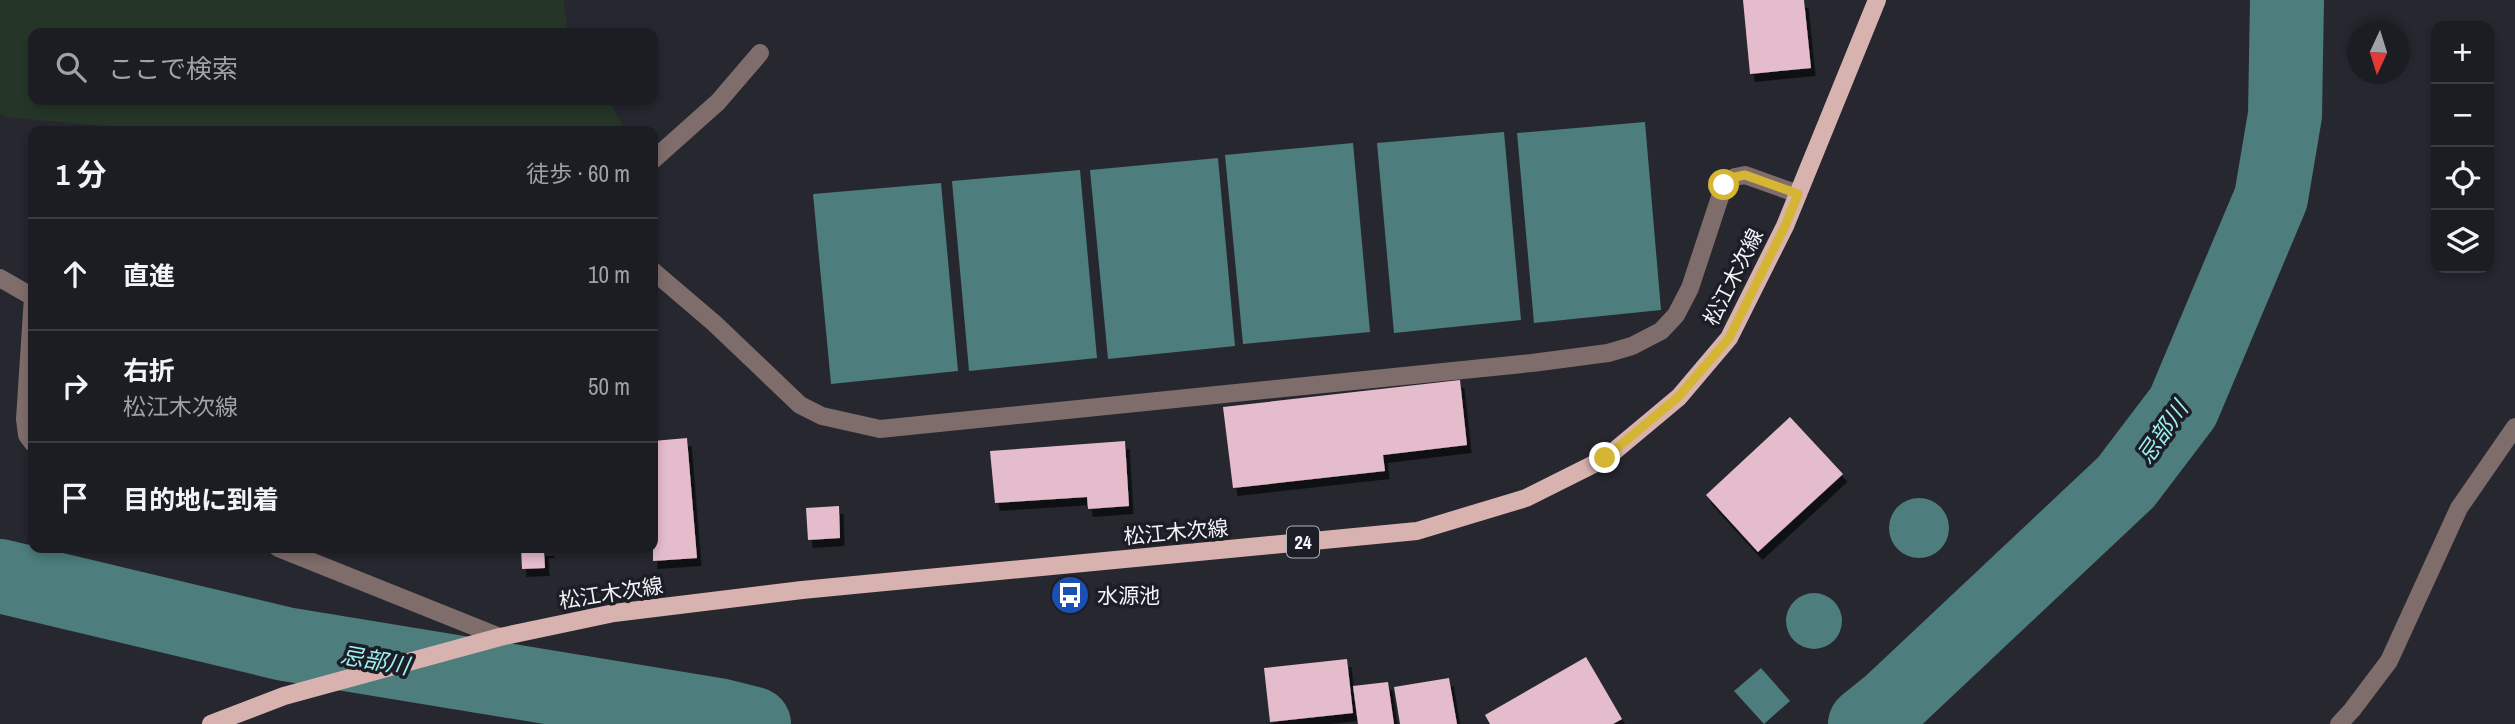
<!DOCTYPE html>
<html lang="ja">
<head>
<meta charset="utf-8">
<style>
	body { margin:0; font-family:"Archivo Narrow","Noto Sans JP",sans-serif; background:#25262b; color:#f1f3f6 }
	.controls { position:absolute; right:21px; top:21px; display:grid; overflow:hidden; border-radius:14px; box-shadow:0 4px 10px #0003 }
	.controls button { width:63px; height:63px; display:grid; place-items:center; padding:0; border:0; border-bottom:2px solid #3a3b41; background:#1c1d23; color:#f1f3f6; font:35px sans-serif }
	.compass { position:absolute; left:2347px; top:21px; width:63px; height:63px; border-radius:50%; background:#1c1d23; box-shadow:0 4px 10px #0003; rotate:184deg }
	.stop { position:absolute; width:21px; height:21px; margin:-16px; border:5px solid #d5b534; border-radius:50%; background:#fff }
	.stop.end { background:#d5b534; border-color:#fff; box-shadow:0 2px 7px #0008 }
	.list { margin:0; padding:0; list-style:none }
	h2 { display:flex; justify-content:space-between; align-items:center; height:91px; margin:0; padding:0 28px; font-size:30px }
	h2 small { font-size:23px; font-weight:400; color:#a0a2a6 }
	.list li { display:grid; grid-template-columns:46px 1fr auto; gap:21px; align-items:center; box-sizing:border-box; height:112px; padding:0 28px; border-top:2px solid #3a3b41 }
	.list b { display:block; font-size:26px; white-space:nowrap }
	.list p { margin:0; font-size:23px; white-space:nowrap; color:#a0a2a6 }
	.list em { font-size:23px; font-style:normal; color:#a0a2a6 }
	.icon { flex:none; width:38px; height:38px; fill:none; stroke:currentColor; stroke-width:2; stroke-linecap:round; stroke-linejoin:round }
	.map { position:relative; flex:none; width:2515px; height:724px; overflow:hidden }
	.search { position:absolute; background:#1c1d23; box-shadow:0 4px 10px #0003; left:28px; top:28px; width:630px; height:77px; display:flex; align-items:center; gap:18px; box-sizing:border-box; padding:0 24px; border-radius:14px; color:#a0a2a6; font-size:26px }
	.panel { position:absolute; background:#1c1d23; box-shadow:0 4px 10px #0003; left:28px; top:126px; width:630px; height:427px; border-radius:14px }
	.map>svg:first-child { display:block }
	.green { fill:#253628 }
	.water { fill:#4d7d7c }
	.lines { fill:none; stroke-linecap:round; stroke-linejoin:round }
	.river { stroke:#4d7d7c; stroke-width:74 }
	.building { fill:#e5bccc; filter:url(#shadow) }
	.minor { stroke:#7f6d6b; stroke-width:18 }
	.major { stroke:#d8b2ae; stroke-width:18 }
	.route { stroke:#d5b534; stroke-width:9 }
	.labels { text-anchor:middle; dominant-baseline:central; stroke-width:7; stroke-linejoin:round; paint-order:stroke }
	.shield { fill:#1c1d25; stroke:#b2b4ba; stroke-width:2 }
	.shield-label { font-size:19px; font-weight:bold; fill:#f3f4fa }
	.street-label { font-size:21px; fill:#f3f4fa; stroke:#1c1d25 }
	.poi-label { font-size:21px; fill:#f3f4fa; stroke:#1c1d25; text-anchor:start }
	.water-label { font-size:23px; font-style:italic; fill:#9df1f1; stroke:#1c1d25 }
</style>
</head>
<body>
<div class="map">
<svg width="2515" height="724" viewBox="0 0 2515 724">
	<defs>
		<filter id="shadow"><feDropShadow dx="4.5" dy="8" stdDeviation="0" flood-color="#0009"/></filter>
	</defs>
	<rect width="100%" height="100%" fill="#26272f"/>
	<path class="green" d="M0,0H564L568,33H33V100H608L626,131H159L6,117L0,113Z"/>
	<path class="water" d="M1645,122L1661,310L1534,323L1517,133Z
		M1504,132L1521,320L1394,333L1377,143Z
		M1353,143L1370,332L1243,344L1225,155Z
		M1218,158L1235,346L1108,359L1090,170Z
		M1080,170L1097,358L969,371L952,181Z
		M941,183L958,371L831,384L813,194Z
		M1889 528a30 30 0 1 1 60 0a30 30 0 1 1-60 0Z
		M1786 621a28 28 0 1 1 56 0a28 28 0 1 1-56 0Z
		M1761,668L1790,701L1764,724L1734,691Z"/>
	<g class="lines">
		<path class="river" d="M0,576L285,644L718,715L754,724
			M1865,724L1891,703L2126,482L2183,407L2271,198L2285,115L2287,0"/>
	</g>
	<path class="building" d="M1743,0H1804L1811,68L1750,74Z
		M1460,380L1467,445L1383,455L1385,471L1233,488L1223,407Z
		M1790,417L1843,474L1758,552L1706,495Z
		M687,438L697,558L653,561V441Z
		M1125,441L1129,506L1088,509L1087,497L995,503L990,451Z
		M839,506L840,538L808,540L806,508Z
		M521,548H550V550H544L545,568L522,569Z
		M1586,657L1622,719L1613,724H1490L1485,715Z
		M1347,659L1353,713L1270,722L1264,668Z
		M1449,678L1457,724H1400L1394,687Z
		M1388,682L1394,724H1358L1353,686Z"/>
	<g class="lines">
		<path class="minor" d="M653,160L718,102L760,53
			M653,271L714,323L800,405L822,416L880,429L1532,363L1608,353L1632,346L1661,331L1676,315L1690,288L1724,185L1735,177L1745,175L1798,194
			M0,278L33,297L25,419L27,435L33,443
			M278,548L500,637
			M2339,724L2352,710L2389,661L2459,508L2515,427"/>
		<path class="major" d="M211,724L284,696L500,637L614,613L802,590L1417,531L1526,498L1606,458L1679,397L1729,338L1785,226L1877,0"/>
	</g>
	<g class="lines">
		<path class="route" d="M1605,458L1678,397L1729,338L1785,226L1798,194L1745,175L1735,177L1724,185"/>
	</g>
	<defs>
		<symbol id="bus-disc" viewBox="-11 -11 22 22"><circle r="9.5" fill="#1a4fb4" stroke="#1c1d25"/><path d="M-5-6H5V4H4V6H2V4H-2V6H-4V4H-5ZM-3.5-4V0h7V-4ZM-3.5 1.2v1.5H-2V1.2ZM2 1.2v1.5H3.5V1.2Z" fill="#fff"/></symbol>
	</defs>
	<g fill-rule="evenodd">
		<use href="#bus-disc" x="1048" y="573" width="44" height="44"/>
	</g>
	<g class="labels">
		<rect class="shield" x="1287" y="526.5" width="32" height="31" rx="5"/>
		<g class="shield-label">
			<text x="1303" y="542">24</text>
		</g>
		<g class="street-label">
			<text transform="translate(1733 277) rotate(-63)">松江木次線</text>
			<text transform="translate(1176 532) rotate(-5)">松江木次線</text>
			<text transform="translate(611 593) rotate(-9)">松江木次線</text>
		</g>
		<g class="poi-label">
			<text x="1097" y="595">水源池</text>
		</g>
		<g class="water-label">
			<text transform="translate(2162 432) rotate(-55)">忌部川</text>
			<text transform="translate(375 660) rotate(10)">忌部川</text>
		</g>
	</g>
</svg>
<div class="controls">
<button>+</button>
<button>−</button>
<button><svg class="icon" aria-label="locate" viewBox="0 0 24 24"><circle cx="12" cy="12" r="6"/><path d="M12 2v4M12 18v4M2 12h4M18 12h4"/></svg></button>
<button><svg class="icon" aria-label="layers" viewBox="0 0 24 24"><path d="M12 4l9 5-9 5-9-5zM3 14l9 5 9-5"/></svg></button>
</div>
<svg class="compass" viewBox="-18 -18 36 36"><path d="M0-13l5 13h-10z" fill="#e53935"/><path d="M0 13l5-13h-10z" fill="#a0a2a6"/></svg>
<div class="stop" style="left:1724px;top:185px"></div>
<div class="stop end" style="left:1605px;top:458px"></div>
<div class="search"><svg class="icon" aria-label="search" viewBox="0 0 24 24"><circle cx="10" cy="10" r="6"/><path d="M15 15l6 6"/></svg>ここで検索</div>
<section class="panel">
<h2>1 分<small>徒歩 · 60 m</small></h2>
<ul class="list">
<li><svg class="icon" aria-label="ahead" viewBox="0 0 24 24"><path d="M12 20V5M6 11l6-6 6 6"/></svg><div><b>直進</b></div><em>10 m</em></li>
<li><svg class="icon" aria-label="right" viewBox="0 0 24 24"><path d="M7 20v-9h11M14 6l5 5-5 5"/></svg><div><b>右折</b><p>松江木次線</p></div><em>50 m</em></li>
<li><svg class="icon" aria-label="arrive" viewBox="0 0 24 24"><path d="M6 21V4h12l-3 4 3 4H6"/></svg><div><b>目的地に到着</b></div></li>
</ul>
</section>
</div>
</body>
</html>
